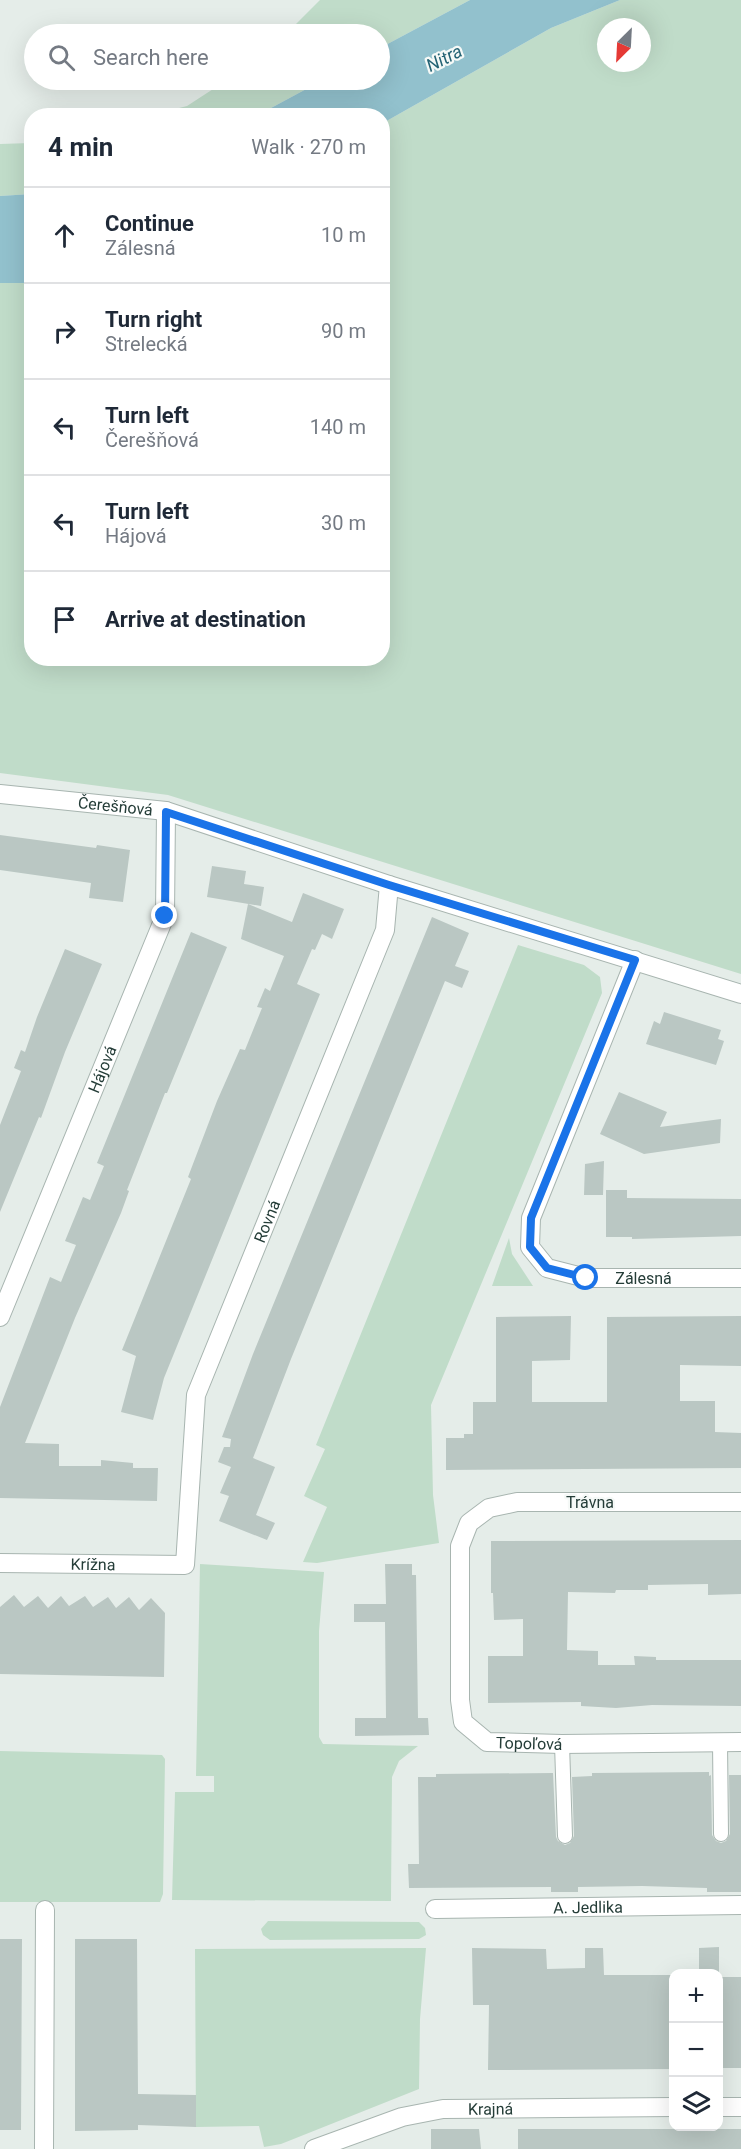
<!DOCTYPE html>
<html lang="en">
<head>
<meta charset="utf-8">
<style>
	body { margin:0; font-family:Roboto,sans-serif; background:#f2f2f3; color:#1f2937 }
	.controls { position:absolute; right:18px; bottom:18px; display:grid; overflow:hidden; border-radius:12px; box-shadow:0 6px 24px #0002 }
	.controls button { width:54px; height:54px; display:grid; place-items:center; padding:0; border:0; border-bottom:2px solid #e0e1e3; background:#fff; color:#1f2937; font:30px sans-serif }
	.compass { position:absolute; left:597px; top:18px; width:54px; height:54px; border-radius:50%; background:#fff; box-shadow:0 6px 24px #0002; rotate:204deg }
	.stop { position:absolute; width:18px; height:18px; margin:-14px; border:4px solid #1a73e8; border-radius:50%; background:#fff }
	.stop.end { background:#1a73e8; border-color:#fff; box-shadow:0 2px 6px #0008 }
	.list { margin:0; padding:0; list-style:none }
	h2 { display:flex; justify-content:space-between; align-items:center; height:78px; margin:0; padding:0 24px; font-size:26px }
	h2 small { font-size:20px; font-weight:400; color:#747a83 }
	.list li { display:grid; grid-template-columns:39px 1fr auto; gap:18px; align-items:center; box-sizing:border-box; height:96px; padding:0 24px; border-top:2px solid #e0e1e3 }
	.list b { display:block; font-size:22px; white-space:nowrap }
	.list p { margin:0; font-size:20px; white-space:nowrap; color:#747a83 }
	.list em { font-size:20px; font-style:normal; color:#747a83 }
	.icon { flex:none; width:33px; height:33px; fill:none; stroke:currentColor; stroke-width:2; stroke-linecap:round; stroke-linejoin:round }
	.map { position:relative; flex:none; width:741px; height:2149px; overflow:hidden }
	.search { position:absolute; background:#fff; box-shadow:0 6px 24px #0002; left:24px; top:24px; width:366px; height:66px; display:flex; align-items:center; gap:15px; box-sizing:border-box; padding:0 21px; border-radius:33px; color:#747a83; font-size:22px }
	.panel { position:absolute; background:#fff; box-shadow:0 6px 24px #0002; left:24px; top:108px; width:366px; height:558px; border-radius:24px }
	.map>svg:first-child { display:block }
	.green { fill:#c0dcc9; fill-rule:evenodd }
	.water { fill:#92c1cd }
	.building { fill:#bac7c3 }
	.lines { fill:none; stroke-linecap:round; stroke-linejoin:round }
	.lane-casing { stroke:#a8b5b0; stroke-width:16 }
	.street-casing { stroke:#a8b5b0; stroke-width:20 }
	.lane { stroke:#fff; stroke-width:14 }
	.street { stroke:#fff; stroke-width:18 }
	.route { stroke:#1a73e8; stroke-width:8 }
	.labels { text-anchor:middle; dominant-baseline:central; stroke-width:4.5; stroke-linejoin:round; paint-order:stroke }
	.street-label { font-size:16px; fill:#253d38; stroke:#f5f9f7 }
	.water-label { font-size:18px; font-style:italic; fill:#246374; stroke:#f5f9f7 }
</style>
</head>
<body>
<div class="map">
<svg width="741" height="2149" viewBox="0 0 741 2149">
	<rect width="100%" height="100%" fill="#e5ede9"/>
	<path class="green" d="M320,0H470L380,48V34H286Z
		M620,0H741V974L168,795L0,773V283H31L32,658H382L383,123L551,28ZM606,27H642V63H606Z
		M227,80H323L258,115L147,116L187,106Z
		M31,143V194L0,196V144Z
		M518,945L584,965L600,977L602,993L431,1405L433,1495L439,1543L317,1563L303,1562L327,1507L304,1496L325,1449L316,1445Z
		M509,1238L512,1254L533,1286H492Z
		M200,1564L324,1572L319,1631V1737L323,1744L418,1746L399,1761L392,1777L391,1901L172,1900L175,1792H214V1776H196Z
		M0,1751L162,1755L165,1759L163,1894L160,1902H0Z
		M268,1921L419,1922L425,1928L426,1935L419,1939L270,1940L263,1935L261,1929Z
		M426,1948L420,2019L419,2089L281,2144L264,2147L259,2126L196,2127L195,1949Z"/>
	<path class="water" d="M470,0H620L551,28L383,123L382,116L258,115L323,80H380V48Z
		M31,194V283H0V196Z"/>
	<path class="building" d="M0,835L96,848L97,845L130,850L123,902L89,898L91,883L0,870Z
		M212,866L246,871L244,884L264,887L261,906L207,897Z
		M303,893L344,909L332,939L322,934L315,950L312,949L297,984L320,994L164,1378L153,1420L121,1412L136,1356L122,1350L191,1179L188,1177L217,1101L240,1049L245,1050L262,1008L257,1007L265,988L270,991L284,956L241,939L248,904L292,922Z
		M432,917L469,933L455,966L469,971L462,988L445,981L291,1359L253,1458L275,1467L256,1515L275,1523L267,1540L219,1521L229,1496L220,1493L231,1467L218,1462L224,1447H230L231,1439L222,1437L253,1354Z
		M191,932L227,947L167,1093H165L127,1190L129,1191L121,1213L75,1318L25,1443L59,1444V1466H101V1460L133,1463V1468H158L157,1501L0,1498V1407L50,1277L61,1282L76,1245L65,1241L83,1197L90,1200L104,1166L97,1163Z
		M65,949L102,964L65,1052L41,1118L39,1117L0,1212V1125L21,1071L14,1068L21,1050L25,1052L37,1017Z
		M664,1012L721,1030L718,1039L724,1041L716,1065L646,1044L654,1021L660,1024Z
		M619,1092L667,1112L660,1127L721,1119L720,1143L644,1154L600,1134Z
		M604,1161L603,1195H584L585,1164Z
		M606,1190H627V1198L741,1199V1236L632,1239V1237H606Z
		M571,1316L570,1360L532,1361V1402H607V1317L741,1316V1366L680,1365V1401H715V1432L741,1433V1468L446,1470V1438H464V1434H473V1402H496V1317Z
		M741,1540V1594L708,1595V1584L648,1585V1590H616L615,1593L568,1592L567,1650L598,1651V1665H635L634,1656L656,1657V1660H741V1706L652,1705L616,1708L581,1706V1702L488,1703V1656H523V1619L494,1620L493,1593H491V1541Z
		M385,1564H412V1575H416L418,1718H428L429,1735L355,1736V1718H386L385,1622H354V1604H386Z
		M14,1595L24,1607L38,1596L48,1608L61,1596L69,1606L85,1596L93,1607L108,1597L116,1608L129,1597L139,1610L151,1598L165,1613L164,1677L0,1674V1607Z
		M709,1772V1776L711,1775L712,1835L716,1841L721,1843L726,1841L730,1834L729,1775H741V1892H707V1888L642,1886L578,1887V1892H551V1887L409,1888L408,1864H419L418,1777H436V1774L553,1773L556,1837L558,1841L565,1845L570,1843L574,1836L572,1777L592,1776V1773Z
		M0,1939H22L21,2130H0Z
		M75,1939H137L138,2094L196,2095V2127L138,2125V2130L75,2131Z
		M719,1947V1974H699V1948Z
		M472,1948L546,1949L547,1969L585,1968V1948H603L604,1975H674V2069L488,2070L489,2005H473Z
		M718,1977H741V2068H718Z
		M431,2129H479L481,2149H431Z
		M518,2129H741V2149H518Z"/>
	<g class="lines">
		<defs>
			<path id="lane" d="M720,1742L721,1834
				M562,1744L565,1836"/>
			<g id="street">
				<path id="s1" d="M0,794L166,811L389,885L741,994"/>
				<path id="s2" d="M635,960L531,1218L530,1247L547,1268L586,1278H741"/>
				<path id="s3" d="M0,1317L165,916L166,811"/>
				<path id="s4" d="M741,1502H517L489,1508L469,1523L460,1546V1700L463,1722L487,1742L562,1744L741,1742"/>
				<path id="s5" d="M0,1563L185,1565L196,1395L385,930L389,885"/>
				<path id="s6" d="M435,1909L741,1905"/>
				<path d="M718,2107H741"/>
				<path d="M44,2149L45,1910"/>
				<path id="s7" d="M314,2149L402,2117L443,2109L674,2107"/>
			</g>
		</defs>
		<use href="#lane" class="lane-casing"/>
		<use href="#street" class="street-casing"/>
		<use href="#lane" class="lane"/>
		<use href="#street" class="street"/>
	</g>
	<g class="lines">
		<path class="route" d="M165,916L166,812L389,885L635,960L531,1218L530,1247L547,1268L586,1278"/>
	</g>
	<g class="labels">
		<g class="street-label">
			<text stroke="none"><textPath href="#s1" startOffset="116">Čerešňová</textPath></text>
			<text stroke="none"><textPath href="#s3" startOffset="268">Hájová</textPath></text>
			<text stroke="none"><textPath href="#s5" startOffset="543">Rovná</textPath></text>
			<text stroke="none"><textPath href="#s2" startOffset="432">Zálesná</textPath></text>
			<text x="590" y="1502">Trávna</text>
			<text stroke="none"><textPath href="#s5" startOffset="93">Krížna</textPath></text>
			<text stroke="none"><textPath href="#s4" startOffset="552">Topoľová</textPath></text>
			<text stroke="none"><textPath href="#s6" startOffset="153">A. Jedlika</textPath></text>
			<text stroke="none"><textPath href="#s7" startOffset="183">Krajná</textPath></text>
		</g>
		<g class="water-label">
			<text transform="translate(444 58) rotate(-27)">Nitra</text>
		</g>
	</g>
</svg>
<div class="controls">
<button>+</button>
<button>−</button>
<button><svg class="icon" aria-label="layers" viewBox="0 0 24 24"><path d="M12 4l9 5-9 5-9-5zM3 14l9 5 9-5"/></svg></button>
</div>
<svg class="compass" viewBox="-18 -18 36 36"><path d="M0-13l5 13h-10z" fill="#e53935"/><path d="M0 13l5-13h-10z" fill="#747a83"/></svg>
<div class="stop" style="left:586px;top:1278px"></div>
<div class="stop end" style="left:165px;top:916px"></div>
<div class="search"><svg class="icon" aria-label="search" viewBox="0 0 24 24"><circle cx="10" cy="10" r="6"/><path d="M15 15l6 6"/></svg>Search here</div>
<section class="panel">
<h2>4 min<small>Walk · 270 m</small></h2>
<ul class="list">
<li><svg class="icon" aria-label="ahead" viewBox="0 0 24 24"><path d="M12 20V5M6 11l6-6 6 6"/></svg><div><b>Continue</b><p>Zálesná</p></div><em>10 m</em></li>
<li><svg class="icon" aria-label="right" viewBox="0 0 24 24"><path d="M7 20v-9h11M14 6l5 5-5 5"/></svg><div><b>Turn right</b><p>Strelecká</p></div><em>90 m</em></li>
<li><svg class="icon" aria-label="left" viewBox="0 0 24 24"><path d="M17 20v-9H6M10 6l-5 5 5 5"/></svg><div><b>Turn left</b><p>Čerešňová</p></div><em>140 m</em></li>
<li><svg class="icon" aria-label="left" viewBox="0 0 24 24"><path d="M17 20v-9H6M10 6l-5 5 5 5"/></svg><div><b>Turn left</b><p>Hájová</p></div><em>30 m</em></li>
<li><svg class="icon" aria-label="arrive" viewBox="0 0 24 24"><path d="M6 21V4h12l-3 4 3 4H6"/></svg><div><b>Arrive at destination</b></div></li>
</ul>
</section>
</div>
</body>
</html>
